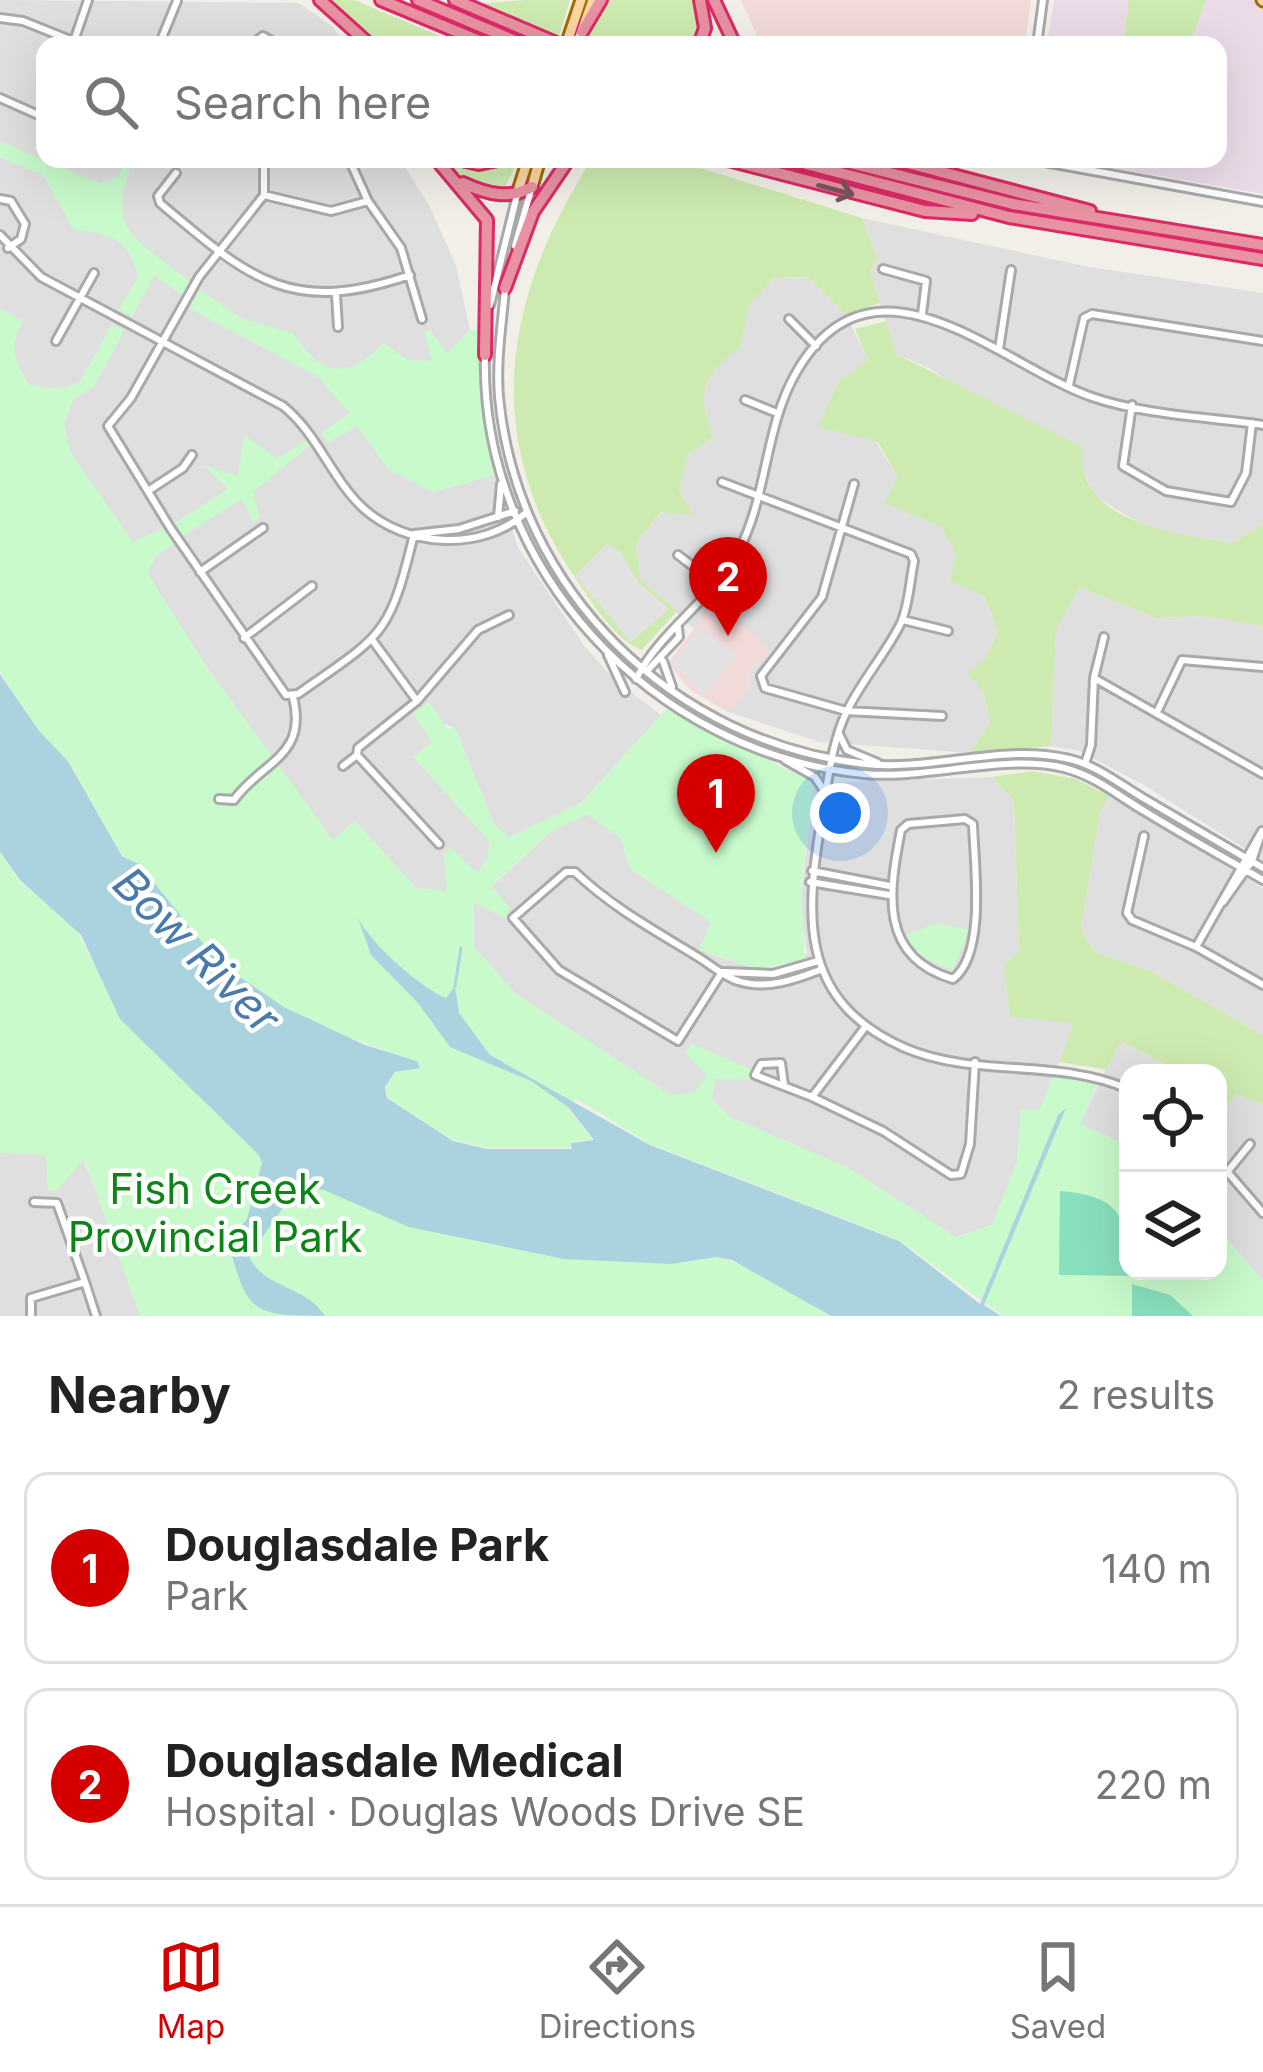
<!DOCTYPE html>
<html lang="en">
<head>
<meta charset="utf-8">
<style>
	body { margin:0; font-family:Inter,sans-serif; background:#f6f6f6; color:#222 }
	.controls { position:absolute; right:36px; bottom:36px; display:grid; overflow:hidden; border-radius:24px; box-shadow:0 12px 48px #0002 }
	.controls button { width:108px; height:108px; display:grid; place-items:center; padding:0; border:0; border-bottom:3px solid #e0e0e0; background:#fff; color:#222; font:60px sans-serif }
	.you { position:absolute; left:840px; top:813px; width:42px; height:42px; margin:-30px; border:9px solid #fff; border-radius:50%; background:#1a73e8; box-shadow:0 0 0 18px #1a73e833 }
	.badge { display:grid; place-items:center; width:78px; height:78px; border-radius:50%; background:#d40000; color:#fff; font-size:39px; font-weight:700 }
	.pin { position:absolute; translate:-50% -99px; filter:drop-shadow(0 3px 6px #0008) }
	.pin::after { content:''; position:absolute; top:63px; width:42px; height:36px; background:inherit; clip-path:polygon(0 0,100% 0,50% 100%) }
	.list { margin:0; padding:0; list-style:none }
	h2 { display:flex; justify-content:space-between; align-items:center; height:156px; margin:0; padding:0 48px; font-size:51px }
	h2 small { font-size:39px; font-weight:400; color:#767676 }
	.list li { display:grid; grid-template-columns:78px 1fr auto; gap:36px; align-items:center; box-sizing:border-box; height:192px; margin:0 24px 24px; padding:0 24px; border:3px solid #e0e0e0; border-radius:24px }
	.list b { display:block; font-size:45px; white-space:nowrap }
	.list p { margin:0; font-size:39px; white-space:nowrap; color:#767676 }
	.list em { font-size:39px; font-style:normal; color:#767676 }
	.icon { flex:none; width:66px; height:66px; fill:none; stroke:currentColor; stroke-width:2; stroke-linecap:round; stroke-linejoin:round }
	.map { position:relative; flex:none; width:1263px; height:1316px; overflow:hidden }
	.search { position:absolute; background:#fff; box-shadow:0 12px 48px #0002; left:36px; right:36px; top:36px; height:132px; display:flex; align-items:center; gap:30px; box-sizing:border-box; padding:0 42px; border-radius:24px; color:#767676; font-size:45px }
	.sheet { height:588px; background:#fff }
	nav { display:flex; justify-content:space-around; align-items:center; box-sizing:border-box; height:168px; border-top:3px solid #e0e0e0; background:#fff; font-size:33px; color:#767676 }
	nav a { display:grid; justify-items:center; gap:6px }
	nav .on { color:#d40000 }
	.map>svg:first-child { display:block }
	.residential { fill:#e0dfdf }
	.commercial { fill:#f2dad9 }
	.industrial { fill:#ebdbe8 }
	.grass { fill:#cdebb0 }
	.park { fill:#c8facc }
	.pitch { fill:#88e0be }
	.parking { fill:#e2e2e2 }
	.water { fill:#aad3df }
	.lines { fill:none; stroke-linecap:round; stroke-linejoin:round }
	.stream { stroke:#aad3df; stroke-width:3 }
	.minor-casing { stroke:#a9a9a9; stroke-width:12 }
	.major-casing { stroke:#a06b00; stroke-width:15 }
	.highway-casing { stroke:#dc2a67; stroke-width:16 }
	.minor { stroke:#fff; stroke-width:6 }
	.major { stroke:#fcd6a4; stroke-width:9 }
	.highway { stroke:#e892a2; stroke-width:10 }
	.oneway { stroke:#7b545c }
	.labels { text-anchor:middle; dominant-baseline:central; stroke-width:9; stroke-linejoin:round; paint-order:stroke }
	.park-label { font-size:42px; fill:#0c8416; stroke:#fff }
	.water-label { font-size:45px; font-style:italic; fill:#4a7aab; stroke:#fff }
</style>
</head>
<body>
<div class="map">
<svg width="1263" height="1316" viewBox="0 0 1263 1316">
	<rect width="100%" height="100%" fill="#f2efe9"/>
	<path class="residential" d="M0,0L299,3L333,27L345,45H45V159H400L429,205L456,265L470,330H478L495,475L518,548L585,647L615,680L661,715L581,803L510,838L494,824L455,728L414,713L433,742L413,757L490,841L488,858L477,874L447,892L416,888L355,821L333,841L206,666L147,574L163,528L133,543L71,454L64,426L73,399L95,385L112,324L80,383L57,389L29,385L14,359L12,341L23,321L0,309Z
		M862,218L1084,266L1263,293V524L1232,543L1171,534L1138,522L1096,497L1080,465L927,367L896,354L870,272L877,257Z
		M808,277L846,315L868,360L839,381L898,478L885,503L941,527L984,596L998,631L986,658L983,691L990,722L970,753L820,742L728,712L750,688V671L770,650L715,603L694,629L641,580L636,543L679,491L687,455L713,437L700,403L712,368L741,346L748,304L774,278Z
		M1079,587L1156,618L1203,616L1263,626V860L1144,785L1079,751L1051,746L1056,629Z
		M992,777L1014,801L1019,951L1075,1023L1039,1111L1021,1110L1017,1162L992,1225L956,1237L848,1168L730,1117L712,1099L695,1093L671,1096L516,994L474,947V902L504,917L510,908L491,887L552,831L587,814L621,838L630,869L712,922L699,950L756,969L794,965L807,954L800,904L814,783Z
		M1109,796L1263,888V1035L1150,971L1094,952L1081,927L1100,811Z
		M1119,1041L1182,1073H1128V1146L1080,1124Z
		M1236,1094L1263,1105V1281L1218,1229V1103L1225,1109Z
		M0,1153L47,1154L48,1189L83,1158L143,1316H0Z"/>
	<path class="commercial" d="M741,0H1031L1025,45H761Z
		M714,602L771,650L750,670V688L728,712L690,690L668,663Z"/>
	<path class="industrial" d="M1054,0H1129L1123,43L1131,45H1047Z
		M1206,0H1263V194L1063,159H1218V45H1190Z"/>
	<path class="grass" d="M328,0H354L462,45H378Z
		M527,0H570L558,39L475,4Z
		M605,0H696L701,19L693,45H585Z
		M1129,0H1206L1190,45H1131L1123,44Z
		M442,159L480,169L519,159L504,189L466,179Z
		M592,159H671L862,218L877,257L870,272L880,303L846,315L808,277L774,278L749,304L741,346C702,377 696,391 713,437L687,455L679,491L693,515L661,512L636,543L641,580L677,611L642,650C617,642 595,607 580,585C479,442 502,299 592,159Z
		M886,321L896,354L1083,447C1072,522 1179,535 1232,543L1263,524V626L1203,616L1156,618L1079,587L1056,630L1051,746L970,753L990,722L983,691L968,673L986,658L998,631L984,596L950,581L956,553L941,527L884,503L898,478L878,442L818,427L839,381L868,360L855,329Z
		M1032,771L1076,779L1109,796L1100,812L1081,928L1094,952L1150,971L1263,1035V1105L1236,1094L1225,1109L1218,1103V1073H1182L1120,1041L1107,1070L1059,1062L1074,1023L1010,1017L1004,966L1019,951L1014,801L992,777Z"/>
	<path class="park" d="M0,141L101,184L119,176L126,159H134C103,233 137,238 191,282L183,295L154,276L132,317L119,310L138,277C129,238 110,234 73,229L43,175L0,157Z
		M200,290L243,319L293,333C324,378 345,380 384,343L408,360L431,361L425,331L430,330L447,353L470,330H478L495,475L433,492L388,469L357,426L328,443L321,433L350,413L318,377L189,308Z
		M0,309L23,321C9,348 14,360 29,385L57,389L80,383L112,324L124,330L95,386L73,399L64,426L71,454L133,542L164,528L174,544L155,557L148,574L206,666L333,840L355,821L416,888L447,891L444,855L451,848L477,873L488,858L489,841L413,757L432,742L413,714L429,702L448,729L455,727L494,824L509,837L581,803L667,709L814,783L801,888L805,960L756,969L699,950L711,922L630,869L621,838L587,814L552,831L491,886L510,908L504,918L474,902V947L516,994L671,1095L695,1092L707,1075L685,1053L692,1044L751,1069L749,1080L715,1079L712,1099L730,1117L848,1168L956,1237L992,1225L1017,1162L1021,1109L1039,1111L1053,1076L1097,1085L1080,1124L1128,1146V1271H1218V1229L1263,1281V1316H1003L899,1240L650,1144L575,1098L568,1109L593,1140L571,1142L572,1148H487L453,1140L388,1098L386,1088L395,1072L420,1068L417,1061C349,1040 252,1001 203,946C180,921 162,890 139,864L122,855L69,761L40,732L0,672Z
		M244,435L277,459L307,440L310,445L253,492L260,518L253,522L242,499L183,536L175,523L228,489L203,465L238,476Z
		M0,853L19,881L75,928L101,977L134,1013L766,1276L829,1316H140L84,1159L57,1191L48,1190L46,1154L0,1153Z
		M936,923L969,930L952,971L917,954L903,937Z"/>
	<path class="pitch" d="M1060,1191C1120,1196 1128,1216 1128,1271H1142V1276L1059,1275Z
		M1132,1284L1170,1295L1193,1316H1132Z"/>
	<path class="parking" d="M607,544L621,553L639,583L669,609L631,642L575,576Z
		M701,628L736,656L704,697L672,663Z"/>
	<path class="water" d="M0,674L40,732L68,761L122,856L139,864L219,963L284,1007L365,1045L417,1061L420,1068L395,1072L385,1087L387,1098L453,1141L487,1149H572L571,1143L594,1140L568,1107L531,1081L450,1047L418,1003L371,955L357,915C366,940 421,988 446,998L455,986L459,1013L490,1055L650,1145L899,1241L980,1304L1058,1115L1066,1108L984,1305L1001,1316H831L732,1260L716,1257L671,1264L564,1259L409,1227L324,1190L299,1185L249,1256C263,1289 306,1285 325,1316C249,1316 247,1311 228,1241L247,1219L262,1163L259,1155L120,1019L81,935L20,880L0,852Z"/>
	<g class="lines">
		<path class="stream" d="M455,986L461,948"/>
		<defs>
			<path id="minor" d="M0,18L23,21L83,45
				M74,41L88,0
				M159,45L177,1
				M251,45L263,36L278,45
				M1037,45L1043,0
				M0,98L45,118
				M264,159V195L199,277L131,398L108,426L171,529L286,695L298,694C383,634 389,638 414,534
				M349,159L368,201L401,248L422,319
				M1028,159L1263,202
				M176,173L158,196L160,203C250,279 290,316 410,275
				M264,195L331,211L368,201
				M0,199L11,201L25,224L21,239L8,248
				M0,235L41,277L283,406C318,434 331,478 363,508C407,548 482,552 527,512
				M515,246L531,190
				M883,269L926,281L922,314
				M505,289C502,325 496,361 499,397C517,591 674,743 866,764C932,771 1002,744 1065,758C1096,764 1119,784 1145,799C1184,822 1224,845 1263,868
				M336,295L338,327
				M490,305L517,195
				M789,319L816,346
				M56,341L94,273
				M999,349L1011,270
				M485,354C479,568 653,754 864,774C927,780 1006,753 1064,768C1095,776 1117,795 1144,811C1183,835 1223,857 1263,880
				M1069,385L1084,318L1092,314L1263,341
				M745,400L777,413
				M1132,405L1123,466L1166,491L1231,502L1246,473L1252,423
				M722,482L911,554L914,561C910,580 909,605 901,623C886,653 863,679 848,709C832,740 828,780 822,815C806,913 796,1000 905,1048C975,1078 1057,1058 1128,1089
				M854,484L822,597L761,676L765,688L846,711L942,716
				M148,491L183,468L192,455
				M498,517L501,484
				M414,534L459,529L515,511
				M678,555L715,583
				M200,572L263,528
				M903,620L948,631
				M244,638L312,586
				M373,641L417,701
				M608,655L625,692
				M663,661L672,687
				M647,671L679,637L678,628
				M1094,678L1104,637
				M636,679C661,630 711,601 738,552C768,496 764,427 797,371C875,238 1000,365 1092,397C1144,415 1208,417 1263,425
				M1158,710L1182,660L1263,667
				M839,734L847,750L878,763
				M357,755L439,844
				M785,760L815,777L825,792
				M1085,764L1091,745L1094,678L1263,774
				M343,766L357,755L358,748L417,701L478,630L509,615
				M219,799L234,800C262,761 308,757 293,697
				M965,819L973,824C974,862 987,954 953,979C878,957 889,891 901,830L908,824Z
				M1144,836L1127,913L1132,920L1196,947L1263,985
				M812,871L890,886
				M810,882L889,895
				M1223,902L1252,861L1262,831
				M1196,947L1262,831
				M722,972L678,1041L559,970L513,918L566,872H575C613,908 654,930 698,957C711,965 724,977 738,981C766,990 794,980 820,970
				M725,972L773,974L818,961
				M866,1026L812,1097L883,1131L951,1175L961,1174L970,1144L975,1062
				M784,1085L781,1063L761,1064L755,1075L812,1097
				M1218,1161L1263,1213
				M1228,1171L1250,1144
				M34,1202L57,1203L85,1282
				M31,1316V1298L85,1282L96,1316"/>
			<path id="major" d="M1262,0L1263,1
				M566,45L581,0
				M577,45L593,0
				M532,187L540,159
				M517,194L528,159"/>
			<path id="highway" d="M320,0L370,45
				M381,0L489,45
				M418,0L525,45
				M455,0L561,45
				M714,0L735,45
				M582,32L601,0
				M699,45L705,28L700,0
				M436,159L487,220L485,355
				M457,159L479,164L503,159
				M724,159L925,211L972,214
				M787,159L1009,217L1263,259
				M834,159L1013,204L1263,245
				M892,159L1090,211
				M463,183C487,194 509,200 532,187
				M505,288L533,212L569,159"/>
		</defs>
		<use href="#minor" class="minor-casing"/>
		<use href="#major" class="major-casing"/>
		<use href="#highway" class="highway-casing"/>
		<use href="#minor" class="minor"/>
		<use href="#major" class="major"/>
		<use href="#highway" class="highway"/>
	</g>
	<defs><path id="oneway-shaft" d="M-6 0H5M1.5-3L5.5 0L1.5 3" fill="none" stroke-width="1.6" stroke-linecap="round" stroke-linejoin="round" transform="scale(3)"/></defs>
	<use class="oneway" href="#oneway-shaft" transform="translate(836 190) rotate(15)"/>
	<g class="labels">
		<g class="park-label">
			<text x="215" y="1188">Fish Creek<tspan x="215" dy="48">Provincial Park</tspan></text>
		</g>
		<g class="water-label">
			<text transform="translate(197 950) rotate(45)">Bow River</text>
		</g>
	</g>
</svg>
<div class="controls">
<button><svg class="icon" aria-label="locate" viewBox="0 0 24 24"><circle cx="12" cy="12" r="6"/><path d="M12 2v4M12 18v4M2 12h4M18 12h4"/></svg></button>
<button><svg class="icon" aria-label="layers" viewBox="0 0 24 24"><path d="M12 4l9 5-9 5-9-5zM3 14l9 5 9-5"/></svg></button>
</div>
<div class="you"></div>
<div class="pin badge" style="left:716px;top:853px">1</div>
<div class="pin badge" style="left:728px;top:636px">2</div>
<div class="search"><svg class="icon" aria-label="search" viewBox="0 0 24 24"><circle cx="10" cy="10" r="6"/><path d="M15 15l6 6"/></svg>Search here</div>
</div>
<section class="sheet">
<h2>Nearby<small>2 results</small></h2>
<ul class="list">
<li><span class="badge">1</span><div><b>Douglasdale Park</b><p>Park</p></div><em>140 m</em></li>
<li><span class="badge">2</span><div><b>Douglasdale Medical</b><p>Hospital · Douglas Woods Drive SE</p></div><em>220 m</em></li>
</ul>
</section>
<nav>
<a class="on"><svg class="icon" aria-label="map" viewBox="0 0 24 24"><path d="M3 6l6-2 6 2 6-2v14l-6 2-6-2-6 2zM9 4v14M15 6v14"/></svg>Map</a>
<a><svg class="icon" aria-label="directions" viewBox="0 0 24 24"><path d="M12 3l9 9-9 9-9-9zM9 14v-3h6M13 9l2 2-2 2"/></svg>Directions</a>
<a><svg class="icon" aria-label="saved" viewBox="0 0 24 24"><path d="M7 4h10v16l-5-4-5 4z"/></svg>Saved</a>
</nav>
</body>
</html>
